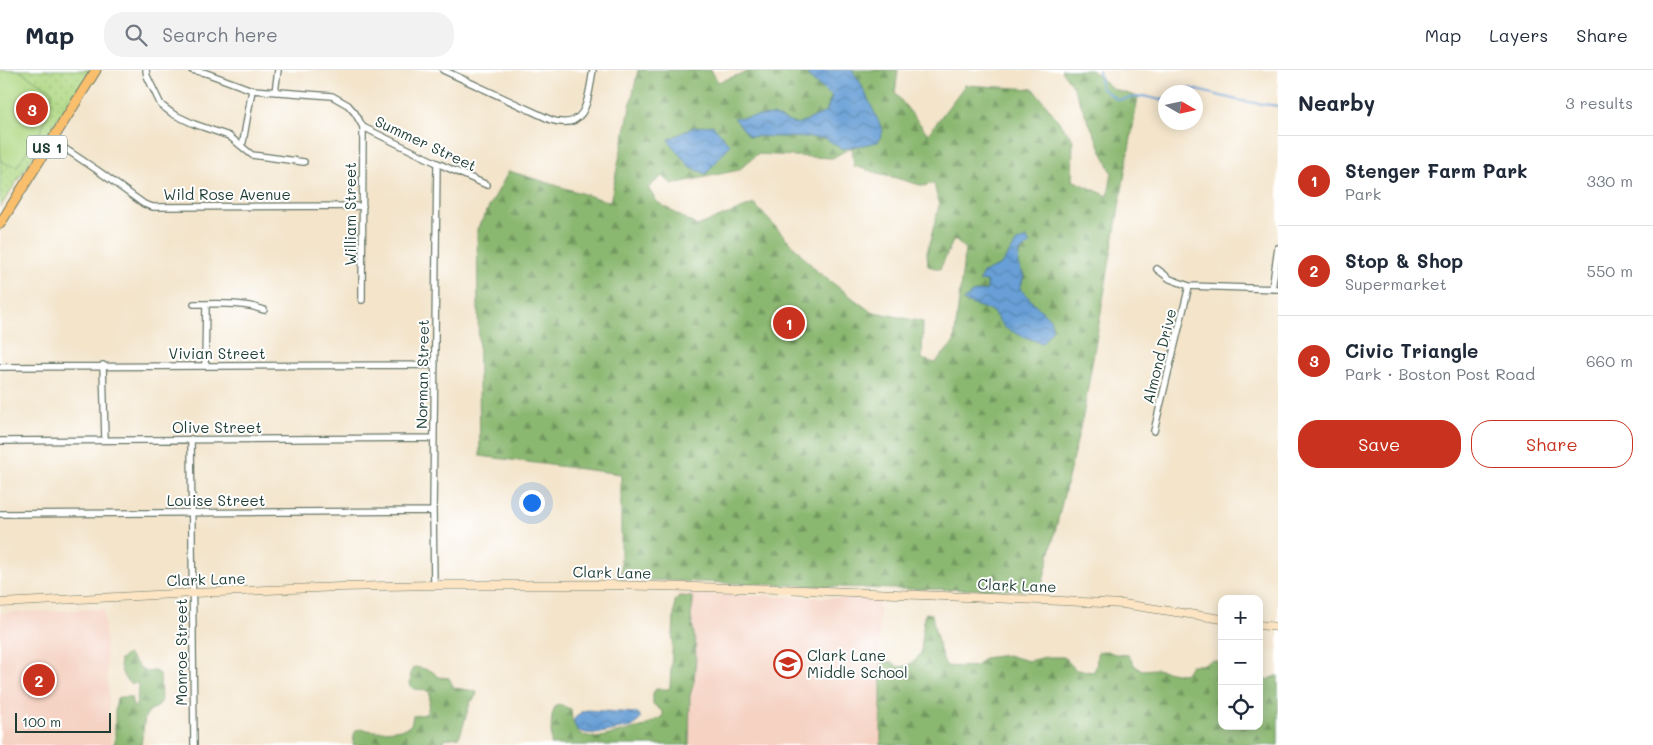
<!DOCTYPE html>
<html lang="en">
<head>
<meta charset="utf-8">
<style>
	body { margin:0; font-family:Mali,sans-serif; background:#f2f2f3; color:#1f2937 }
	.controls { position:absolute; right:15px; bottom:15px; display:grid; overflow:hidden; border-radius:10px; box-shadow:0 2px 12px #0003 }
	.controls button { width:45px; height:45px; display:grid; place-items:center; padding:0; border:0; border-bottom:1px solid #e0e1e3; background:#fff; color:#1f2937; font:25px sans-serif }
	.compass { position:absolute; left:1158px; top:15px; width:45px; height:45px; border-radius:50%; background:#fff; box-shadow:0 2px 12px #0003; rotate:99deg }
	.scale { position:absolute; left:15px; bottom:12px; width:96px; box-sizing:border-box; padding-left:5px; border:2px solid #1f3d34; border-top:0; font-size:14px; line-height:18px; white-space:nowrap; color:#1f3d34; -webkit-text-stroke:4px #fff; paint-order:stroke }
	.you { position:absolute; left:531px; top:432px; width:18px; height:18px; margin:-12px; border:4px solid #fff; border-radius:50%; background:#1a73e8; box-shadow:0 0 0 8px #1a73e833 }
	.badge { display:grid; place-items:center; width:32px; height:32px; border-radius:50%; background:#c8321e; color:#fff; font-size:16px; font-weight:700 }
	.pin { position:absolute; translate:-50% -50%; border:2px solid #fff; box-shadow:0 1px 5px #0006 }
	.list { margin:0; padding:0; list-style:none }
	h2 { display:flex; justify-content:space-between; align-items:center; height:65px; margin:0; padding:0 20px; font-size:21px }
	h2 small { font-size:16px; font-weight:400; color:#747a83 }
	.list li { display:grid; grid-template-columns:32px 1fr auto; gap:15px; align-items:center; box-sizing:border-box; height:90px; padding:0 20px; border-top:1px solid #e0e1e3 }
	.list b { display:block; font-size:19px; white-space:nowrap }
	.list p { margin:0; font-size:16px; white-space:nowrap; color:#747a83 }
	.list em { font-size:16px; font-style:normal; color:#747a83 }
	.actions { display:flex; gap:10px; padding:15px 20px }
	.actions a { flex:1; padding:11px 0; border:1px solid #c8321e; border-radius:20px; text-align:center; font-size:18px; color:#c8321e }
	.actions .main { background:#c8321e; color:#fff }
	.icon { flex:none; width:28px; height:28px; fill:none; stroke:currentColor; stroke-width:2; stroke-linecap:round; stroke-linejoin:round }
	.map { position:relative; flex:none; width:1278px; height:675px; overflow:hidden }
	header { display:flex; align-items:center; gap:30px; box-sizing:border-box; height:70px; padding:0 25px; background:#fff; border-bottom:1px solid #e0e1e3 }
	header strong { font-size:24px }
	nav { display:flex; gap:28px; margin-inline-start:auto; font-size:18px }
	.search { width:350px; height:45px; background:#f2f2f3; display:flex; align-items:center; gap:12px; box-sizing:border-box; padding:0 18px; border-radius:20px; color:#747a83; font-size:19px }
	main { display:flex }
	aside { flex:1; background:#fff }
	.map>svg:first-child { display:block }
	.built { fill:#f5d2c2 }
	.grass { fill:url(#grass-dots); stroke:#678a5c }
	.forest { fill:url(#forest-firs); stroke:#557a52; fill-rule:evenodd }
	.pitch { fill:#afd883; stroke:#678a5c }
	.water { fill:url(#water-waves); stroke:#436e85 }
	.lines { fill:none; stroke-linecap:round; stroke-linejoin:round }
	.stream { stroke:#679fd6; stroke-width:2 }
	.minor-casing { stroke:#697768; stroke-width:8 }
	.secondary-casing { stroke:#697768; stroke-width:9 }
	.primary-casing { stroke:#697768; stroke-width:11 }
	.minor { stroke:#fff; stroke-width:5.5 }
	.secondary { stroke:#fde5c4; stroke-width:8 }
	.primary { stroke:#f9bf6c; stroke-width:9 }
	.labels { text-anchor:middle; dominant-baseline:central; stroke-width:4; stroke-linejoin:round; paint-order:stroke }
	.shield { fill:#fff; stroke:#627771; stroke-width:1 }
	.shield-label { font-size:14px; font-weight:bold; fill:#1f3d34 }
	.street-label { font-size:15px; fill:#1f3d34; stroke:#fff }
	.poi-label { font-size:15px; fill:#1f3d34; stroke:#fff; text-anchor:start }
</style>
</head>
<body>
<header>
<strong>Map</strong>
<div class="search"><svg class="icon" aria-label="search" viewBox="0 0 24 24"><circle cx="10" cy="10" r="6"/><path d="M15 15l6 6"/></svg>Search here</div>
<nav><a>Map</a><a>Layers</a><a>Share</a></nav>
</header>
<main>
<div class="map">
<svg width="1278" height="675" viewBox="0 0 1278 675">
	<defs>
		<pattern id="grass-dots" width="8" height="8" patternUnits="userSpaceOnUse" patternTransform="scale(1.25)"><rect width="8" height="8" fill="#afd883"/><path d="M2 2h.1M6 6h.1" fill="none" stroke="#96ba72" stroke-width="1.8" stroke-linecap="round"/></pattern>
		<pattern id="forest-firs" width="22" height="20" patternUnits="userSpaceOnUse" patternTransform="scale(1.25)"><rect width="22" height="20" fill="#8bb871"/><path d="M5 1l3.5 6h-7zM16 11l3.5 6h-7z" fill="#71975e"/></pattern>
		<pattern id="water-waves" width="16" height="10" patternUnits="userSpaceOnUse" patternTransform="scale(1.25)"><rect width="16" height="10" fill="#679fd6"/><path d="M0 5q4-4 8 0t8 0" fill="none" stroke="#5483ae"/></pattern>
	</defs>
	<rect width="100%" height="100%" fill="#fff"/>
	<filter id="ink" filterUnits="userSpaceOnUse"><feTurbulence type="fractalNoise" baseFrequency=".02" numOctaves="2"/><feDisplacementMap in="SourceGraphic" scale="10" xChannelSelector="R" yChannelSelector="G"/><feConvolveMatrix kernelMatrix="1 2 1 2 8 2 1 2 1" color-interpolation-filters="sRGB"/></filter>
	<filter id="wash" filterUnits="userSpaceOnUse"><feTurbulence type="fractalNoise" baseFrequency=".0096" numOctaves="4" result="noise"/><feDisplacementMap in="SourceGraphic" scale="20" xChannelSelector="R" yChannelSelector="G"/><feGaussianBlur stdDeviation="1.12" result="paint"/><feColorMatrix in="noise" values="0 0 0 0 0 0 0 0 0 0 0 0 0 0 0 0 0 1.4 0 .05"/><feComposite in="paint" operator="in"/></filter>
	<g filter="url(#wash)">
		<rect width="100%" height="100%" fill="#f3e4ca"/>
		<path class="built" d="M678,524L879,529L881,675H689L690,626L694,611L696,587L695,570L691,547L693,532L677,527Z
			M104,539L111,675H0V543Z"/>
		<path class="grass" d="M0,0H90L0,137Z"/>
		<path class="forest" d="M638,0H711L718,12L753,0H807L808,7L832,26L826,42L797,55L773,45L749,66L825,68L842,79L883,62L860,12L852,0H898L895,23L928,64L965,15L1034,19L1073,70L1072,110L1108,126L1112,103L1072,15L1061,0H1091L1113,19L1138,27L1083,346L1041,520L895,519L621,509V404L480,386L477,159L509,101L610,132ZM852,77L854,96L924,116L934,113L939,136L927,183L928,196L940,199L954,169L965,179L954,272L935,293L922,289L923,252L870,241L818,202L754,134L697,156L657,132L648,118L662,106L672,114L739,100L757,84L832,88ZM1017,172L1030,174L1019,183L1018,194L1024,206L1020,219L1050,249L1005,258L992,241L964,231L972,223L987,220V212L983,203L1001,195Z
			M679,526L692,527L693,532L691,547L695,570L696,587L694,611L690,626L689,675H551C552,663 549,644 557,634L571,639L572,650L579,663L582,665L597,668L645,656L663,646V642L653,634V623L656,619H669L670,617L675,531Z
			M926,543L932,544C933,553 942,593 947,596C950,597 970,596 975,597L984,588L1007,585L1028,591L1046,587H1064L1076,600L1093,602C1099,596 1095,589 1098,582L1107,581L1115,584L1128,585L1135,596L1142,600L1156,599L1181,604L1186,603L1191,595C1194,595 1197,595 1200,595C1209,594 1216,583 1222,599V656H1259V606L1267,610L1278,605V675H881V616L880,607L881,594L885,592H892L898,597L907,596L914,592L921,583L924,547Z
			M127,584L145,602L155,601L160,605L161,632L157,637L149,641L145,647L141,675H113L115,672V641L117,628L120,627H131L133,637L136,636L139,617L138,613C135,613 132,614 130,613C123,610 119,595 120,590Z
			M414,597C416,597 431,600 433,602C435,603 436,606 438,607L449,608L454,618L475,621L477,622L476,626L470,633L461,663L459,667L444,669L442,675H353L354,665L356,660C363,658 369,661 376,661C380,662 406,659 408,657C412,655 412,650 413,646L426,644L429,636L430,623C424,617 416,622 410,616L411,601Z"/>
		<path class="pitch" d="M0,0H18L51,20L52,24L43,57L17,96L7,94L0,90Z"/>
		<path class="water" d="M807,0H852L860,12L883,61L878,72L842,79L825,68L749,66L734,48L773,45L797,55L826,42L832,26L808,7Z
			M713,55L730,75L706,104L689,96L668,70L694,57Z
			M1026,168L1030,174L1019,183L1018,194L1024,206L1020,219L1050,249L1053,259L1042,273L1024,267L1005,258L992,241L963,231L972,223L987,220V212L979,211L983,203L1001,195L1017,172Z
			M587,640L638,643L640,645V650L632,657L626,658C613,660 572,673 574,649L581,642Z"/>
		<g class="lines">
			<path class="stream" d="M1099,0L1101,18L1118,30L1143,26L1161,30L1166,28
				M1179,22L1189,18L1241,31L1278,36"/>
		</g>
	</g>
	<g filter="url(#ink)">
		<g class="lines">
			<defs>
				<path id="minor" d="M146,0L147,6L161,35L173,44L194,54L229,66L252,85L304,92
					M192,0L206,3L252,20L332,26L348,35L355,43L363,57L437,93L487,115
					M443,0L551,50C588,62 588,26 593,0
					M275,22L278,0
					M52,70L97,100L144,134L153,137L363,136
					M240,75L243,72L252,20
					M1157,199L1170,209L1189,216L1278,219
					M1272,219L1278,178
					M362,230L363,57
					M194,234C217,234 242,232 264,240
					M103,295L105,370
					M205,296L206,234
					M0,297L435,295
					M1154,361L1189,216
					M191,369L194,675
					M0,371L434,368
					M0,444L433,441
					M434,515L433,441L437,93"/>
				<path id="secondary" d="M0,533L194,523L340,517L434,515H609L780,519L1062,531L1123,534L1222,549
					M1259,555L1278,557"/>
				<path id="primary" d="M0,154L96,0"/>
			</defs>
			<use href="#minor" class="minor-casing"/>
			<use href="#secondary" class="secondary-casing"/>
			<use href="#primary" class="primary-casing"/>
			<use href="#minor" class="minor"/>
			<use href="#secondary" class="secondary"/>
			<use href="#primary" class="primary"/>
		</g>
	</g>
	<defs>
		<symbol id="school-ring" viewBox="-11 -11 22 22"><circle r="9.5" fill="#fff" stroke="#c8321e" stroke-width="1.5"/><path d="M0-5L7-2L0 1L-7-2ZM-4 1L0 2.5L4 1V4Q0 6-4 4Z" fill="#c8321e"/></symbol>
	</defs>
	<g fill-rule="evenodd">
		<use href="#school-ring" x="772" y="578" width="32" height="32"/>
	</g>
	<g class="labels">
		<rect class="shield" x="27" y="65.5" width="40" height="23" rx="4"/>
		<g class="shield-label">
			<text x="47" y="77">US 1</text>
		</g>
		<g class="street-label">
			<text transform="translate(426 73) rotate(25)">Summer Street</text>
			<text x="227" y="124">Wild Rose Avenue</text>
			<text transform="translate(350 144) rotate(-90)">William Street</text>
			<text x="217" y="283">Vivian Street</text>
			<text transform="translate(1159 286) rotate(-76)">Almond Drive</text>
			<text transform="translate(422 304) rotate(-89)">Norman Street</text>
			<text x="217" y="357">Olive Street</text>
			<text x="216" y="430">Louise Street</text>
			<text transform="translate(612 502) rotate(1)">Clark Lane</text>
			<text transform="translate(206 509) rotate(-2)">Clark Lane</text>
			<text transform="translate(1017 515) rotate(2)">Clark Lane</text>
			<text transform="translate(181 582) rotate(-90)">Monroe Street</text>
		</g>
		<g class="poi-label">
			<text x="807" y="585">Clark Lane<tspan x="807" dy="17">Middle School</tspan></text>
		</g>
	</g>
</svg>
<div class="controls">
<button>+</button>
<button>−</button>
<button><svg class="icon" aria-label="locate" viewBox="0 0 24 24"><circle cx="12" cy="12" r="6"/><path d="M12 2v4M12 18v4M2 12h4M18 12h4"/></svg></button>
</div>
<svg class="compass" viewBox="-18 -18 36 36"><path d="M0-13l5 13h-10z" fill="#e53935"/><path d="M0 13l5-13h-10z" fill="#747a83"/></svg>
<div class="scale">100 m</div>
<div class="you"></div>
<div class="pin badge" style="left:789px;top:253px">1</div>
<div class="pin badge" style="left:39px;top:610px">2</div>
<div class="pin badge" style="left:32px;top:39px">3</div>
</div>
<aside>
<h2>Nearby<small>3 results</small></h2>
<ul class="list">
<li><span class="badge">1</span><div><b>Stenger Farm Park</b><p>Park</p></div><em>330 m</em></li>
<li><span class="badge">2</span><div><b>Stop &amp; Shop</b><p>Supermarket</p></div><em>550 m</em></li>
<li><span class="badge">3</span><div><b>Civic Triangle</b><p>Park · Boston Post Road</p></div><em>660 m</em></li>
</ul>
<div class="actions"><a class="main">Save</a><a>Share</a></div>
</aside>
</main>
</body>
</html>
